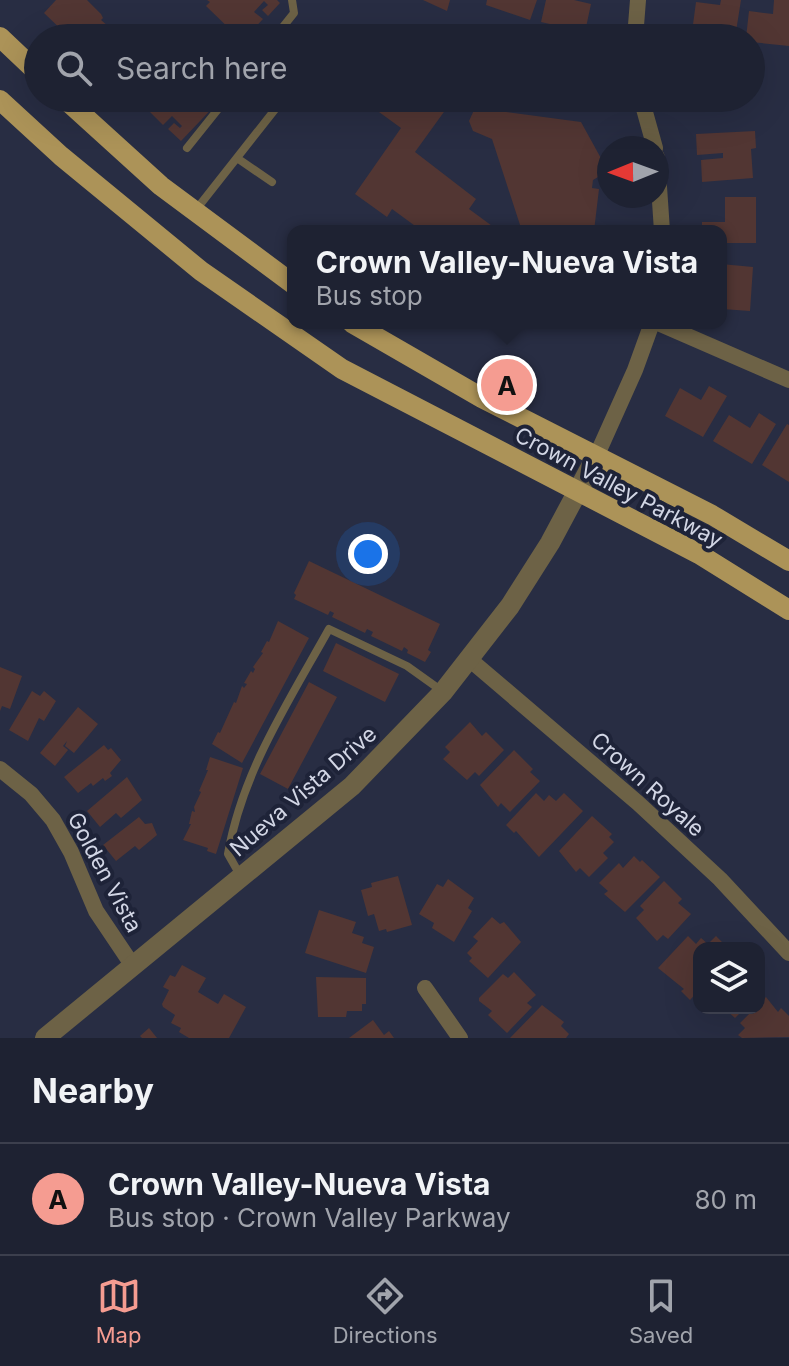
<!DOCTYPE html>
<html lang="en">
<head>
<meta charset="utf-8">
<style>
	body { margin:0; font-family:Inter,sans-serif; background:#2b2f3e; color:#f1f3f6 }
	.controls { position:absolute; right:24px; bottom:24px; display:grid; overflow:hidden; border-radius:16px; box-shadow:0 8px 32px #0002 }
	.controls button { width:72px; height:72px; display:grid; place-items:center; padding:0; border:0; border-bottom:2px solid #3c3f4d; background:#1e2232; color:#f1f3f6; font:40px sans-serif }
	.compass { position:absolute; left:597px; top:136px; width:72px; height:72px; border-radius:50%; background:#1e2232; box-shadow:0 8px 32px #0002; rotate:269deg }
	.you { position:absolute; left:368px; top:554px; width:28px; height:28px; margin:-20px; border:6px solid #fff; border-radius:50%; background:#1a73e8; box-shadow:0 0 0 12px #1a73e833 }
	.badge { display:grid; place-items:center; width:52px; height:52px; border-radius:50%; background:#f59c91; color:#111; font-size:26px; font-weight:700 }
	.pin { position:absolute; translate:-50% -50%; border:4px solid #fff; box-shadow:0 2px 8px #0006 }
	.popup { position:absolute; left:287px; top:225px; width:440px; height:104px; box-sizing:border-box; display:grid; place-content:center; border-radius:16px; background:#1e2232; filter:drop-shadow(0 2px 6px #0005); font-size:26px; white-space:nowrap; color:#a1a4ac }
	.popup b { font-size:30px; color:#f1f3f6 }
	.popup::after { content:''; position:absolute; left:50%; top:100%; margin-left:-16px; border:16px solid transparent; border-top-color:#1e2232 }
	.list { margin:0; padding:0; list-style:none }
	h2 { display:flex; justify-content:space-between; align-items:center; height:104px; margin:0; padding:0 32px; font-size:34px }
	h2 small { font-size:26px; font-weight:400; color:#a1a4ac }
	.list li { display:grid; grid-template-columns:52px 1fr auto; gap:24px; align-items:center; box-sizing:border-box; height:112px; padding:0 32px; border-top:2px solid #3c3f4d }
	.list b { display:block; font-size:30px; white-space:nowrap }
	.list p { margin:0; font-size:26px; white-space:nowrap; color:#a1a4ac }
	.list em { font-size:26px; font-style:normal; color:#a1a4ac }
	.icon { flex:none; width:44px; height:44px; fill:none; stroke:currentColor; stroke-width:2; stroke-linecap:round; stroke-linejoin:round }
	.map { position:relative; flex:none; width:789px; height:1038px; overflow:hidden }
	.search { position:absolute; background:#1e2232; box-shadow:0 8px 32px #0002; left:24px; right:24px; top:24px; height:88px; display:flex; align-items:center; gap:20px; box-sizing:border-box; padding:0 28px; border-radius:44px; color:#a1a4ac; font-size:30px }
	.sheet { height:216px; background:#1e2232 }
	nav { display:flex; justify-content:space-around; align-items:center; box-sizing:border-box; height:112px; border-top:2px solid #3c3f4d; background:#1e2232; font-size:22px; color:#a1a4ac }
	nav a { display:grid; justify-items:center; gap:4px }
	nav .on { color:#f59c91 }
	.map>svg:first-child { display:block }
	.building { fill:#523633 }
	.lines { fill:none; stroke-linecap:round; stroke-linejoin:round }
	.service { stroke:#6d6246; stroke-width:8 }
	.minor { stroke:#6d6246; stroke-width:16 }
	.tertiary { stroke:#6d6246; stroke-width:20 }
	.primary { stroke:#ac9358; stroke-width:20 }
	.labels { text-anchor:middle; dominant-baseline:central; stroke-width:8; stroke-linejoin:round; paint-order:stroke }
	.street-label { font-size:22px; fill:#d2d6e5; stroke:#1e2338 }
</style>
</head>
<body>
<div class="map">
<svg width="789" height="1038" viewBox="0 0 789 1038">
	<rect width="100%" height="100%" fill="#282d43"/>
	<path class="building" d="M56,0H87L101,14L103,18L101,20L122,38H70L44,13Z
		M207,0H277L280,3L268,16L262,10L268,5L264,1L254,12L263,19L245,38H239L206,6L210,2Z
		M423,0H450L447,11Z
		M487,0H537L530,20L486,5Z
		M546,0H574L591,4L585,32L541,22Z
		M721,0H741L735,38L692,32L696,2L720,5Z
		M774,0H789V46L751,42V38H746L749,11L773,14Z
		M206,30L215,38H198Z
		M146,98H222L181,141L168,129L174,123L180,128L182,126L172,116L163,125L141,103Z
		M377,98H454L415,152L476,199L469,209L499,231H422L392,209L387,217L355,194L401,128L379,112L385,104Z
		M475,108L581,122L608,171L593,180L592,188L599,189L594,231H522L492,139L473,131L469,121Z
		M755,131L756,148L751,149L753,178L702,182L701,160L723,158V153L697,155L696,134Z
		M725,197H756V243H721V231H702V222H725Z
		M721,264L753,267L750,311L722,309L724,284L721,283Z
		M709,386L727,396L703,437L665,416L680,388L701,400Z
		M759,413L776,424L752,464L713,441L729,415L750,428Z
		M787,424L789,425V482L762,465Z
		M309,561L440,624L428,650L431,652L425,662L407,653L408,650L404,647L402,651L371,636L373,632L367,629L365,633L332,617L334,613L330,611L328,615L294,599L296,595L294,593Z
		M278,621L309,638L242,763L212,744L218,732L220,733L234,702L236,703L242,686L244,688L247,684L244,683L251,671L253,673L255,669L253,667L263,653L261,652L267,641L269,642Z
		M336,643L399,674L385,702L323,671Z
		M0,667L22,676L10,709L2,706L0,711Z
		M309,682L337,697L288,789L260,774Z
		M32,691L40,696L44,691L56,701L44,721L39,718L28,741L9,730Z
		M78,707L98,724L74,753L65,746L67,741L63,746L68,750L55,766L40,753Z
		M470,722L482,736L486,732L504,750L479,776L475,772L467,780L443,759L450,752L445,747Z
		M104,745L108,750L111,748L121,760L110,773L112,776L105,781L103,778L93,786L91,783L78,793L64,777Z
		M514,750L533,769L530,772L540,781L510,812L501,803L498,807L480,785Z
		M210,757L243,768L216,854L207,851L208,848L183,840L191,824H189L192,811L195,812L194,807L201,792L199,791L208,770H206Z
		M127,777L142,800L121,818L116,813L100,827L87,811Z
		M536,793L544,801L549,795L556,801L564,793L583,811L539,857L516,831L514,833L506,825Z
		M592,816L612,834L609,837L614,842L603,853L608,858L589,877L580,868L576,872L559,851Z
		M139,817L145,824L152,823L157,835L139,850L135,846L116,861L103,845Z
		M634,856L640,862L642,860L660,877L625,912L604,894L608,891L599,883L619,863L623,868Z
		M398,876L412,925L387,932L386,929L379,931L374,914L368,916L361,890L372,887L371,883Z
		M448,879L474,898L468,908L472,911L454,942L432,928L434,923L419,914L437,884L443,887Z
		M664,881L682,899L678,903L691,914L668,939L663,935L657,941L636,918L644,910L640,906Z
		M319,910L356,922L352,933L364,937L362,943L374,947L366,973L305,953Z
		M492,917L500,924L504,922L521,942L488,978L469,961L472,958L467,953L478,941L473,937Z
		M688,936L696,944L701,938L708,944L716,936L728,948H699V990L690,1000L681,991L684,989L658,968Z
		M182,965L206,978L198,992L218,1004L224,994L246,1007L229,1038H189L179,1032L181,1028L171,1023L175,1015L163,1007L162,1004L169,990L163,987L170,975L175,977Z
		M514,972L536,995L527,1003L532,1007L507,1033L488,1015L492,1011L479,1001V998L503,974L508,978Z
		M316,977L366,978V1004H362V1011H347L346,1017H318Z
		M766,997L778,1012L781,1008L789,1016V1037L742,1038L738,1035L745,1028L740,1023L755,1008H759V1004Z
		M542,1005L564,1022L561,1026L569,1034L566,1038H510Z
		M718,1008H745L735,1018L726,1010L722,1012Z
		M373,1020L384,1035L389,1031L394,1038H349Z
		M149,1028L157,1038H142L140,1036Z"/>
	<g class="lines">
		<path class="service" d="M274,38L294,13L292,0
			M187,148L227,98
			M237,158L272,182
			M195,211L284,98
			M507,329L527,323
			M240,875L228,854C242,772 289,701 329,629L407,666L442,691"/>
		<path class="minor" d="M635,38L638,0
			M641,98L655,148
			M657,157L662,231
			M658,323L789,380
			M596,457L635,370L652,323
			M468,658L638,803L720,879L789,953
			M0,769L31,794L53,820L71,852L96,911L133,966
			M425,988L460,1038"/>
		<path class="tertiary" d="M45,1038L352,786L443,692L510,606L550,543L596,457"/>
		<path class="primary" d="M0,37L38,73
			M64,98L161,186L293,284
			M0,100L61,156L201,271L342,369L699,554L789,610
			M352,323L482,398L712,515L789,561"/>
	</g>
	<g class="labels">
		<g class="street-label">
			<text transform="translate(619 487) rotate(28)">Crown Valley Parkway</text>
			<text transform="translate(648 784) rotate(42)">Crown Royale</text>
			<text transform="translate(303 791) rotate(-41)">Nueva Vista Drive</text>
			<text transform="translate(105 872) rotate(62)">Golden Vista</text>
		</g>
	</g>
</svg>
<div class="controls">
<button><svg class="icon" aria-label="layers" viewBox="0 0 24 24"><path d="M12 4l9 5-9 5-9-5zM3 14l9 5 9-5"/></svg></button>
</div>
<svg class="compass" viewBox="-18 -18 36 36"><path d="M0-13l5 13h-10z" fill="#e53935"/><path d="M0 13l5-13h-10z" fill="#a1a4ac"/></svg>
<div class="you"></div>
<div class="pin badge" style="left:507px;top:385px">A</div>
<div class="popup"><b>Crown Valley-Nueva Vista</b>Bus stop</div>
<div class="search"><svg class="icon" aria-label="search" viewBox="0 0 24 24"><circle cx="10" cy="10" r="6"/><path d="M15 15l6 6"/></svg>Search here</div>
</div>
<section class="sheet">
<h2>Nearby<small></small></h2>
<ul class="list">
<li><span class="badge">A</span><div><b>Crown Valley-Nueva Vista</b><p>Bus stop · Crown Valley Parkway</p></div><em>80 m</em></li>
</ul>
</section>
<nav>
<a class="on"><svg class="icon" aria-label="map" viewBox="0 0 24 24"><path d="M3 6l6-2 6 2 6-2v14l-6 2-6-2-6 2zM9 4v14M15 6v14"/></svg>Map</a>
<a><svg class="icon" aria-label="directions" viewBox="0 0 24 24"><path d="M12 3l9 9-9 9-9-9zM9 14v-3h6M13 9l2 2-2 2"/></svg>Directions</a>
<a><svg class="icon" aria-label="saved" viewBox="0 0 24 24"><path d="M7 4h10v16l-5-4-5 4z"/></svg>Saved</a>
</nav>
</body>
</html>
